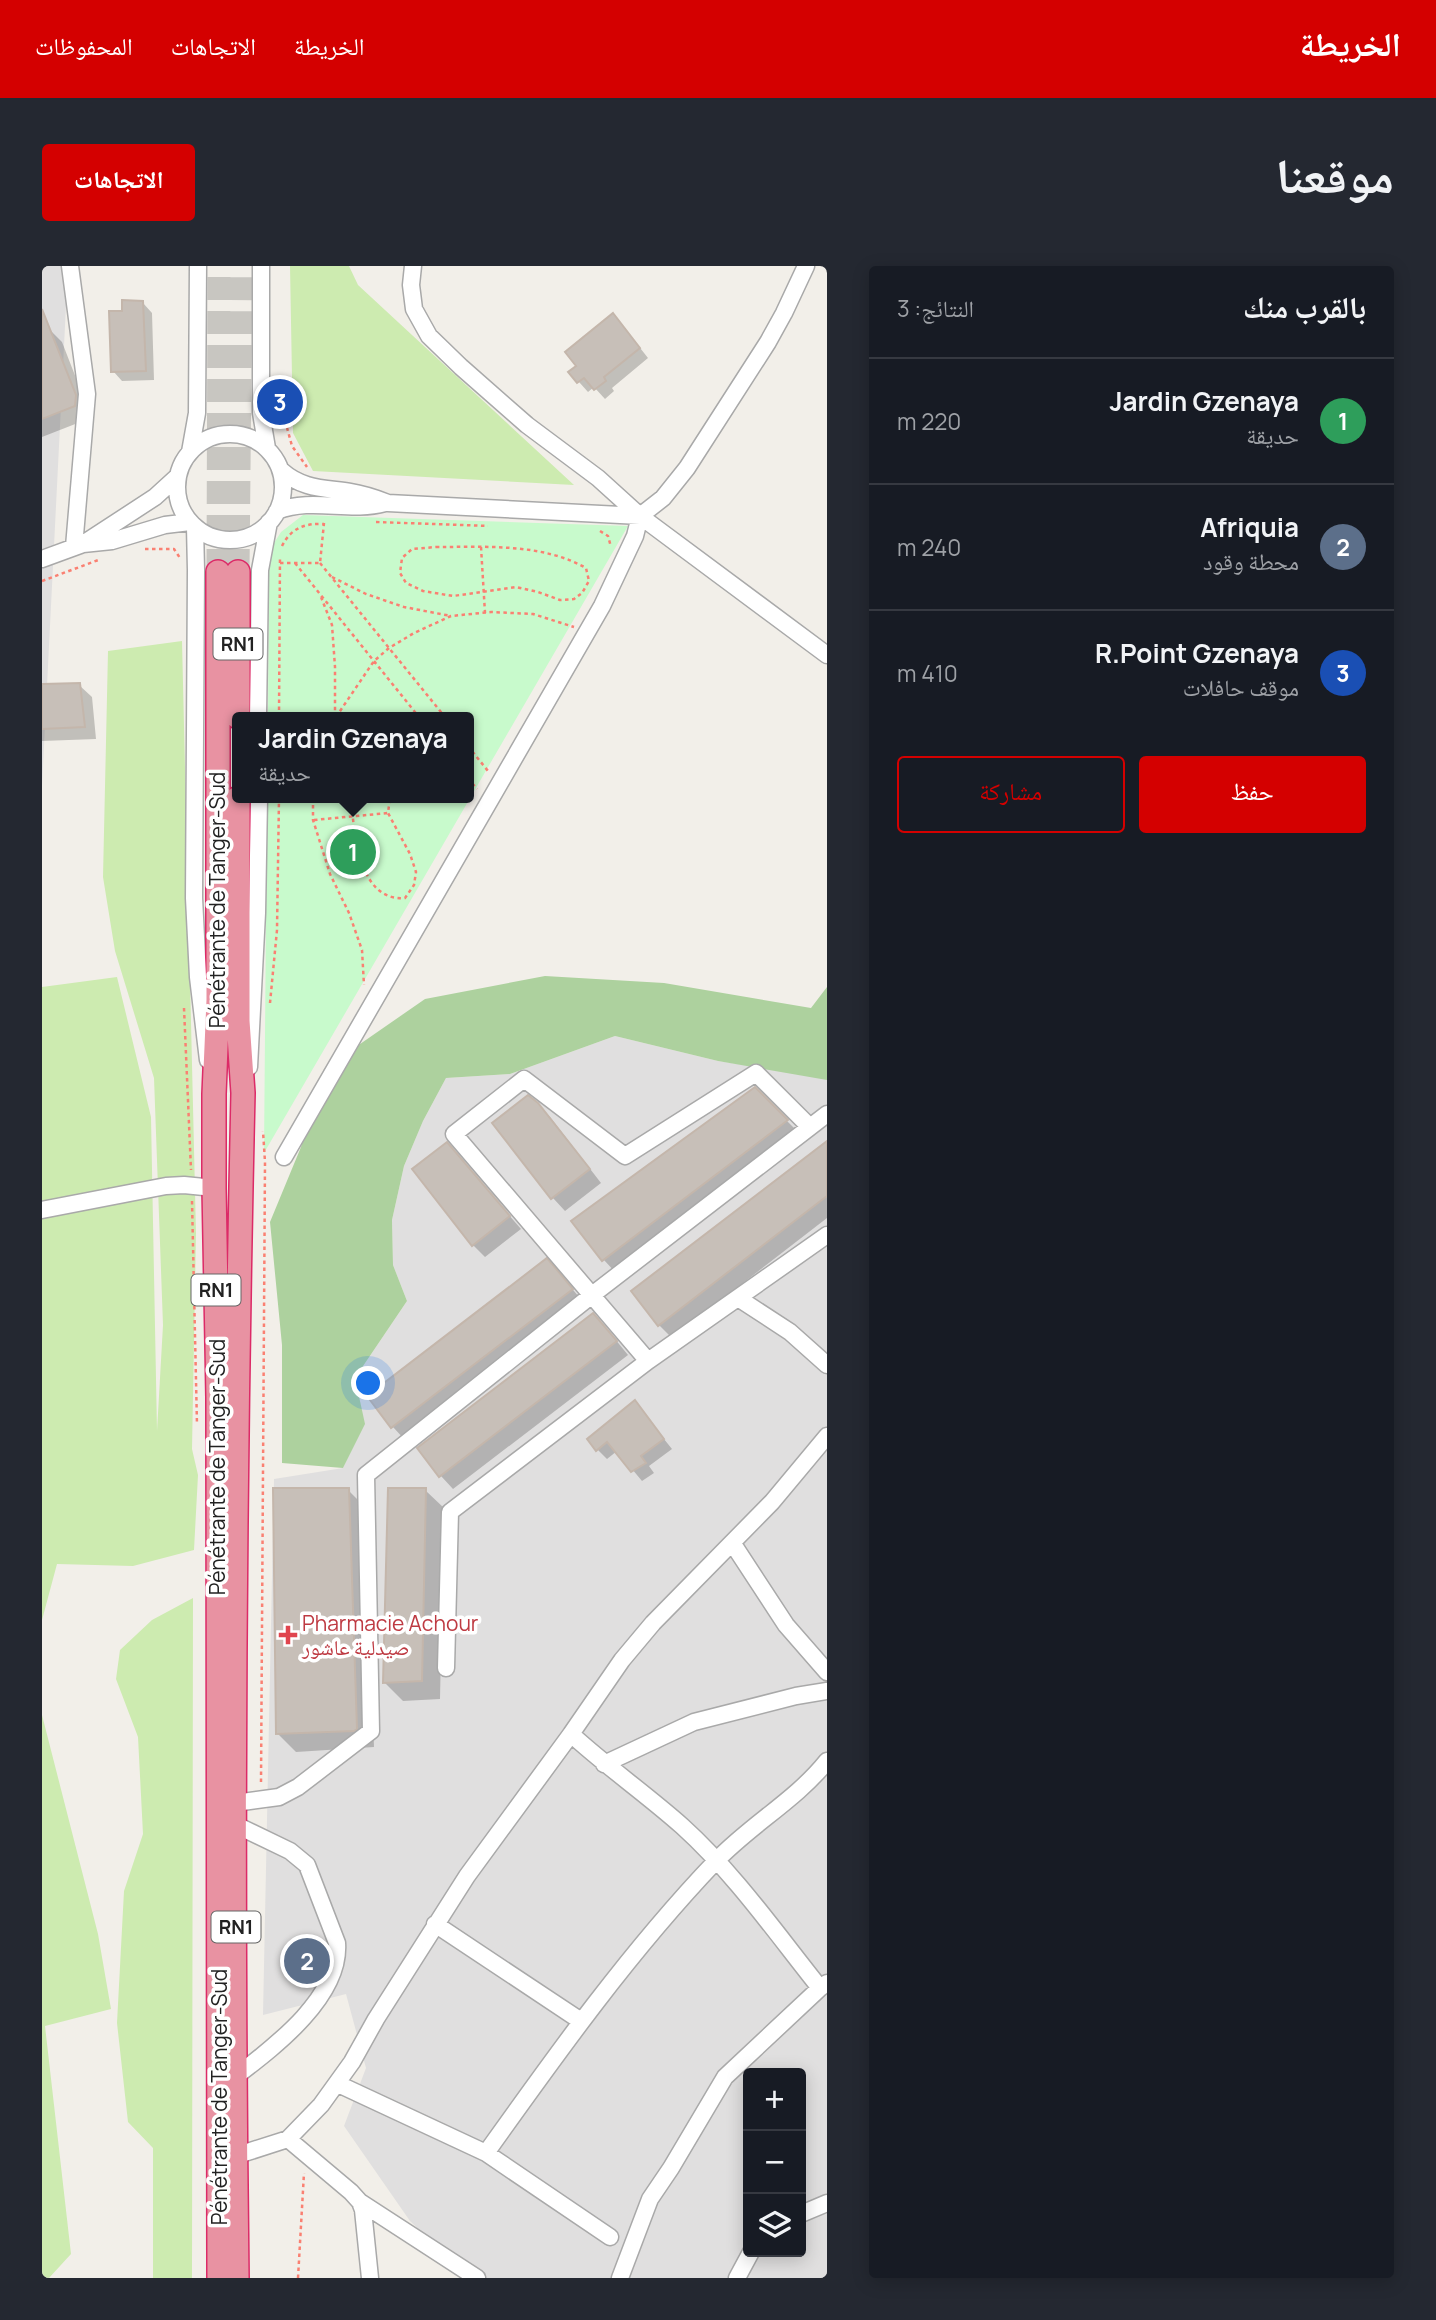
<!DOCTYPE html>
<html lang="ar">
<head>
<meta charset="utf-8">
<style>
	body { margin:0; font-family:Manrope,"Noto Naskh Arabic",sans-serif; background:#242831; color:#f1f3f6; direction:rtl }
	.controls { position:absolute; right:21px; bottom:21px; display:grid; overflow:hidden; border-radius:7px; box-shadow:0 4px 18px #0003 }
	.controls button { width:63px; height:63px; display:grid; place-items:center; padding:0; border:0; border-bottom:2px solid #363941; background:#171b24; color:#f1f3f6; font:35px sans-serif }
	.you { position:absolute; left:327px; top:1118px; width:24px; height:24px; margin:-18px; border:5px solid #fff; border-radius:50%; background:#1a73e8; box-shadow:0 0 0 10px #1a73e833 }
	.badge { display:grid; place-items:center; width:46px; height:46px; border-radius:50%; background:#d40000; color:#fff; font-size:23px; font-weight:700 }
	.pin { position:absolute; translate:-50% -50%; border:4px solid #fff; box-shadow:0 2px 7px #0006 }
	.popup { position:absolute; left:190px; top:446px; width:242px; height:91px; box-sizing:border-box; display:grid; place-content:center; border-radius:7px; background:#171b24; filter:drop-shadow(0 2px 5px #0005); font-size:23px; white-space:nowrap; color:#9ea1a6 }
	.popup b { font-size:26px; color:#f1f3f6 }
	.popup::after { content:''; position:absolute; left:50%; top:100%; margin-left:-14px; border:14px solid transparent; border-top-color:#171b24 }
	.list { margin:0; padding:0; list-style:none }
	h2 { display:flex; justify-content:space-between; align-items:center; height:91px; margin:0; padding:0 28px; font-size:30px }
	h2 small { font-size:23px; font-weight:400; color:#9ea1a6 }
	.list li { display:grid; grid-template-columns:46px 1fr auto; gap:21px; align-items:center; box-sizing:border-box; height:126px; padding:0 28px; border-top:2px solid #363941 }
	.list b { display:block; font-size:26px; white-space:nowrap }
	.list p { margin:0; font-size:23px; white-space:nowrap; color:#9ea1a6 }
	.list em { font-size:23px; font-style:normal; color:#9ea1a6 }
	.actions { display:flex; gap:14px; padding:21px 28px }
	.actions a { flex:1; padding:16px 0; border:2px solid #d40000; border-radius:7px; text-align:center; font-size:24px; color:#d40000 }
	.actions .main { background:#d40000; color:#fff }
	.icon { flex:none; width:38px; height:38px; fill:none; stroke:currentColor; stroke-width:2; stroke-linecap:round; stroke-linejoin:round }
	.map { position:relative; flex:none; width:785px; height:2012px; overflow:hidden; direction:ltr; border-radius:7px }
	header { display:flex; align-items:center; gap:42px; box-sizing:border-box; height:98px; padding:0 35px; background:#d40000; color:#fff }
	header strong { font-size:33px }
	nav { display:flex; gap:38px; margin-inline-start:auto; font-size:24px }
	.intro { display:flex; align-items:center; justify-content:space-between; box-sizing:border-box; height:168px; padding:0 42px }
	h1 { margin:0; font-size:49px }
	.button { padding:18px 32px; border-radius:7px; background:#d40000; color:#fff; font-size:24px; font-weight:700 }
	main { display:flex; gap:42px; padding:0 42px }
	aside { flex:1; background:#171b24; border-radius:7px; box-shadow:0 4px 18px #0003 }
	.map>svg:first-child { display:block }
	.residential { fill:#e0dfdf; fill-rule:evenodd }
	.grass { fill:#cdebb0 }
	.forest { fill:#add19e }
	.park { fill:#c8facc }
	.shadow { fill:#0003 }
	.building { fill:#c7bfb8; stroke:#c4b6ab; stroke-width:2 }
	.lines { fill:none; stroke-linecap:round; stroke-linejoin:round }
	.highway-tunnel { stroke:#c8c6c1; stroke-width:23; stroke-dasharray:23 11; stroke-linecap:butt }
	.minor-casing { stroke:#a9a9a9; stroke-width:19 }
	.highway-casing { stroke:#dc2a67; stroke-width:26 }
	.path { stroke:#fa8072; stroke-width:2.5; stroke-dasharray:3.5 3.5; stroke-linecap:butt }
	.minor { stroke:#fff; stroke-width:16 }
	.highway { stroke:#e892a2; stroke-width:23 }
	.health-dot { fill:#e0444e; stroke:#fff; stroke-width:2.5 }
	.labels { text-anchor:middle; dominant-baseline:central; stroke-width:7; stroke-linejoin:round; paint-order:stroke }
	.shield { fill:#fff; stroke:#646464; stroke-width:2 }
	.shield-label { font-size:19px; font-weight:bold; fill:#222 }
	.street-label { font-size:21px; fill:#222; stroke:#fff }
	.health-label { font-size:21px; fill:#be3a42; stroke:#fff; text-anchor:start }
</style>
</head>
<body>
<header>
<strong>الخريطة</strong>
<nav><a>الخريطة</a><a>الاتجاهات</a><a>المحفوظات</a></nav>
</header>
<div class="intro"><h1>موقعنا</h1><a class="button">الاتجاهات</a></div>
<main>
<aside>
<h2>بالقرب منك<small>النتائج: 3</small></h2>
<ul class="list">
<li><span class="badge" style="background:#2e9e5b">1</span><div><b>Jardin Gzenaya</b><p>حديقة</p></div><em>220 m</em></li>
<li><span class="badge" style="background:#5c6f8a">2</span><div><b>Afriquia</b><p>محطة وقود</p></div><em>240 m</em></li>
<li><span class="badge" style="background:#1a4fb4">3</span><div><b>R.Point Gzenaya</b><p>موقف حافلات</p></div><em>410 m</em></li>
</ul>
<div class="actions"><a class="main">حفظ</a><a>مشاركة</a></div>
</aside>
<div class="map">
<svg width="785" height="2012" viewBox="0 0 785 2012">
	<rect width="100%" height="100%" fill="#f2efe9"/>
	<path class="residential" d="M0,0H26L0,520Z
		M573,770L676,795L785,811V2012H427L368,1955L302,1860L324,1802L304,1728L221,1749L232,1213L301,1202L322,1158L313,1112L365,1035L351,999L350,954L362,900L381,855L404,812L468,808ZM706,1807H759V1986H706Z"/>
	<path class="grass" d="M248,0H307L316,19L532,219L271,205L251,167Z
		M140,375L154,967L150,1183L156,1209L152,1284L91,1300L15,1298L0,1354V721L75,711L109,851L115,1165L121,1059L112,812L73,685L61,611L66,385Z
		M151,1332L150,2012H111V1882L86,1856L75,1757L82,1625L101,1568L96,1471L74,1413L78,1384L110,1354Z
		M0,1449L56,1668L69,1743L3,1760L29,1988L7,2012H0Z"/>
	<path class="forest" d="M503,710L622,717L769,742L785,721V814L676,795L573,770L468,808L404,812L381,855L362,900L350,954L351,999L365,1035L313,1112L323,1158L301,1202L240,1197V1079L228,956L259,881L282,803L383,733Z"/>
	<path class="park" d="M261,249L586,260L222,887L225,532H426V451H226L227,285L239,266Z"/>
	<path class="shadow" d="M101,37L110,47L112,114L80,115L71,105L82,46Z
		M580,59L606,92L570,122L572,125L563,133L552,121L546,126L529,107Z
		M7,63L20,76L46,143V153L0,171V66Z
		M37,419L50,431L54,473L0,475V420Z
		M713,823L758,868L574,1007L562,994L532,955Z
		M494,838L508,851L559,917L523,945L511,932L453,857Z
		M785,877V952L630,1072L617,1059Z
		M417,891L479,963L443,991L431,979Z
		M517,1007L542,1037L363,1174L351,1161L327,1130Z
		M564,1062L586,1089L411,1223L399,1210L377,1182Z
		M593,1137L630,1183L607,1200L612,1207L600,1215L575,1185L565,1193L556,1184Z
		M306,1224L324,1242L332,1481L254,1486L235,1467Z
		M383,1224L402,1242L398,1433L361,1435L343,1417Z
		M283,1686L286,1688L280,1710L248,1707L246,1705Z"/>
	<path class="building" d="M80,34L101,35L104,105L69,106L67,45H80Z
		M0,43L34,129L33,140L0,153Z
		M571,47L598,82L562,111L564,115L552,124L542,112L535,117L526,106L534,100L523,86Z
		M38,417L43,461L0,463V418Z
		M713,821L746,854L560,995L529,955Z
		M486,829L496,837L548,903L509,933L450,857Z
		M785,875V930L616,1060L589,1025Z
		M405,876L468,950L430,980L370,903Z
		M505,992L531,1023L349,1162L325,1130Z
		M551,1047L575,1075L397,1211L375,1182Z
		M593,1134L622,1173L599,1190L604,1197L589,1206L565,1176L554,1185L545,1173Z
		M231,1222H307L315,1463L312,1465L234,1468Z
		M346,1222H384L380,1415L341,1417Z
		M246,1682L284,1684L278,1708L244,1705Z"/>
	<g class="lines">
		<path class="highway-tunnel" d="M176,306L177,0
			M196,306L199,0"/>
		<defs>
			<path id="minor" d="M28,0L45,128L32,281
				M219,0V147L225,182
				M371,0L369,19L372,43L387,70L419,101L485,159L556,212L598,250L785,389
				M135 221a53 53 0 1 1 106 0a53 53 0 1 1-106 0Z
				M148,186L155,147L156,0
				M240,205C260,223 283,222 308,226C321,228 333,232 346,237L598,250
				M235,245C271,231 307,247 343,237
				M153,261L154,304L152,632L156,711L166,794
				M41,278L113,231L136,210
				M0,293L41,278L70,275L123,259L148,256
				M216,451L218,304L227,256
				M207,801L215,647L217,532
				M242,891L560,340L593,270L598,250L621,232L645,202L726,76L742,47L764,0
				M0,944L124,920L142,919L172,922
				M696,1032L748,1066L785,1099
				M606,1095L412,868L482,813L583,890L714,807L768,861
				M691,1278L744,1359L785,1406
				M404,1402L408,1246L606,1095L785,969
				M529,1468C565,1501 604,1528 640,1560C692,1607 734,1667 778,1722
				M562,1498L652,1456L754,1430L785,1425
				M193,1537L237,1531L256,1521L329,1465L324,1209L550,1029L785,848
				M393,1658L539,1755
				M193,1811C232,1781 299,1731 295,1677L265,1599L248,1585L194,1559
				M296,1818L444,1887C516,1786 588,1685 674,1595C708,1559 754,1534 785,1495
				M246,1873L309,1926L318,1936L321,1944L328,2012
				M444,1887L568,1971
				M193,1890L246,1873L279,1839L310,1796L334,1753L425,1610L529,1468L580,1394L611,1357L730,1236L785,1170
				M318,1936L435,2012
				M759,1948L785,1937
				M578,2012L608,1933L629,1902L683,1811L778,1722L785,1717
				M695,2012L709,1986"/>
			<path id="highway" d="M176,306V734L172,828V922L176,1131L177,2012
				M196,451V306
				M195,2012C190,1617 192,1222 201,827L196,755V532"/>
		</defs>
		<use href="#minor" class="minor-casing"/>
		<use href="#highway" class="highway-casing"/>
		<path class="path" d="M235,147H241L250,180L265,201
			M334,256L446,260
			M558,265L566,270L569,281
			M240,280C249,262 263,257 282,258
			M394,281C443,281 500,277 544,302L547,315L540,327L532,333L518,334L496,326L474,321L411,330L381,325L364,317L358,307L360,292L370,283Z
			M439,281L443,347
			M103,283H132L138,292
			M238,297H278L282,257
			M253,297L377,451
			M278,297L403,451
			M290,311L324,328L362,341L409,350
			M0,315L59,293
			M279,331L290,359L293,401V451
			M237,451L238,290
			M294,451L332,395L347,382L372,367L409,350L449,346L491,348L532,361
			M426,480L446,505
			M426,512L435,523
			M271,532V554L288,608L307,647L320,684L322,719
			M309,532C312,565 316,636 363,632L372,619L374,606L368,588L346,547L348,532
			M272,554L346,547
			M228,737L235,664L237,532
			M142,742L149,904
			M150,935L155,1159
			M219,1516L223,896L221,865
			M256,2012L262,1907"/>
		<use href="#minor" class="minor"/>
		<use href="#highway" class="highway"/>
	</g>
	<path class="health-dot" d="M242.5 1358.5h7v7h7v7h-7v7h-7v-7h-7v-7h7z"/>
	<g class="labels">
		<g class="shield">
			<rect x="171.5" y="362.5" width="49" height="31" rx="5"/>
			<rect x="149.5" y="1008.5" width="49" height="31" rx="5"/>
			<rect x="169.5" y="1645.5" width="49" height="31" rx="5"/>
		</g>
		<g class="shield-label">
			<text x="196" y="378">RN1</text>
			<text x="174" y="1024">RN1</text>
			<text x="194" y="1661">RN1</text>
		</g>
		<g class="street-label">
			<text transform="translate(175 634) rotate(-90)">Pénétrante de Tanger-Sud</text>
			<text transform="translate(175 1201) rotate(-90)">Pénétrante de Tanger-Sud</text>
			<text transform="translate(177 1831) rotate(-90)">Pénétrante de Tanger-Sud</text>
		</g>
		<g class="health-label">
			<text x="260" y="1357">Pharmacie Achour<tspan x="260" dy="24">صيدلية عاشور</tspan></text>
		</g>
	</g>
</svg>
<div class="controls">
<button>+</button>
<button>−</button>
<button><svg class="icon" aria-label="layers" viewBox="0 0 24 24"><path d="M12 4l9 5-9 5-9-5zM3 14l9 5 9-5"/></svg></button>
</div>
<div class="you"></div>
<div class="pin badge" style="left:311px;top:586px;background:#2e9e5b">1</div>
<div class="popup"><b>Jardin Gzenaya</b>حديقة</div>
<div class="pin badge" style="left:265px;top:1695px;background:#5c6f8a">2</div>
<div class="pin badge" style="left:238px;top:136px;background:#1a4fb4">3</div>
</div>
</main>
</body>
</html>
